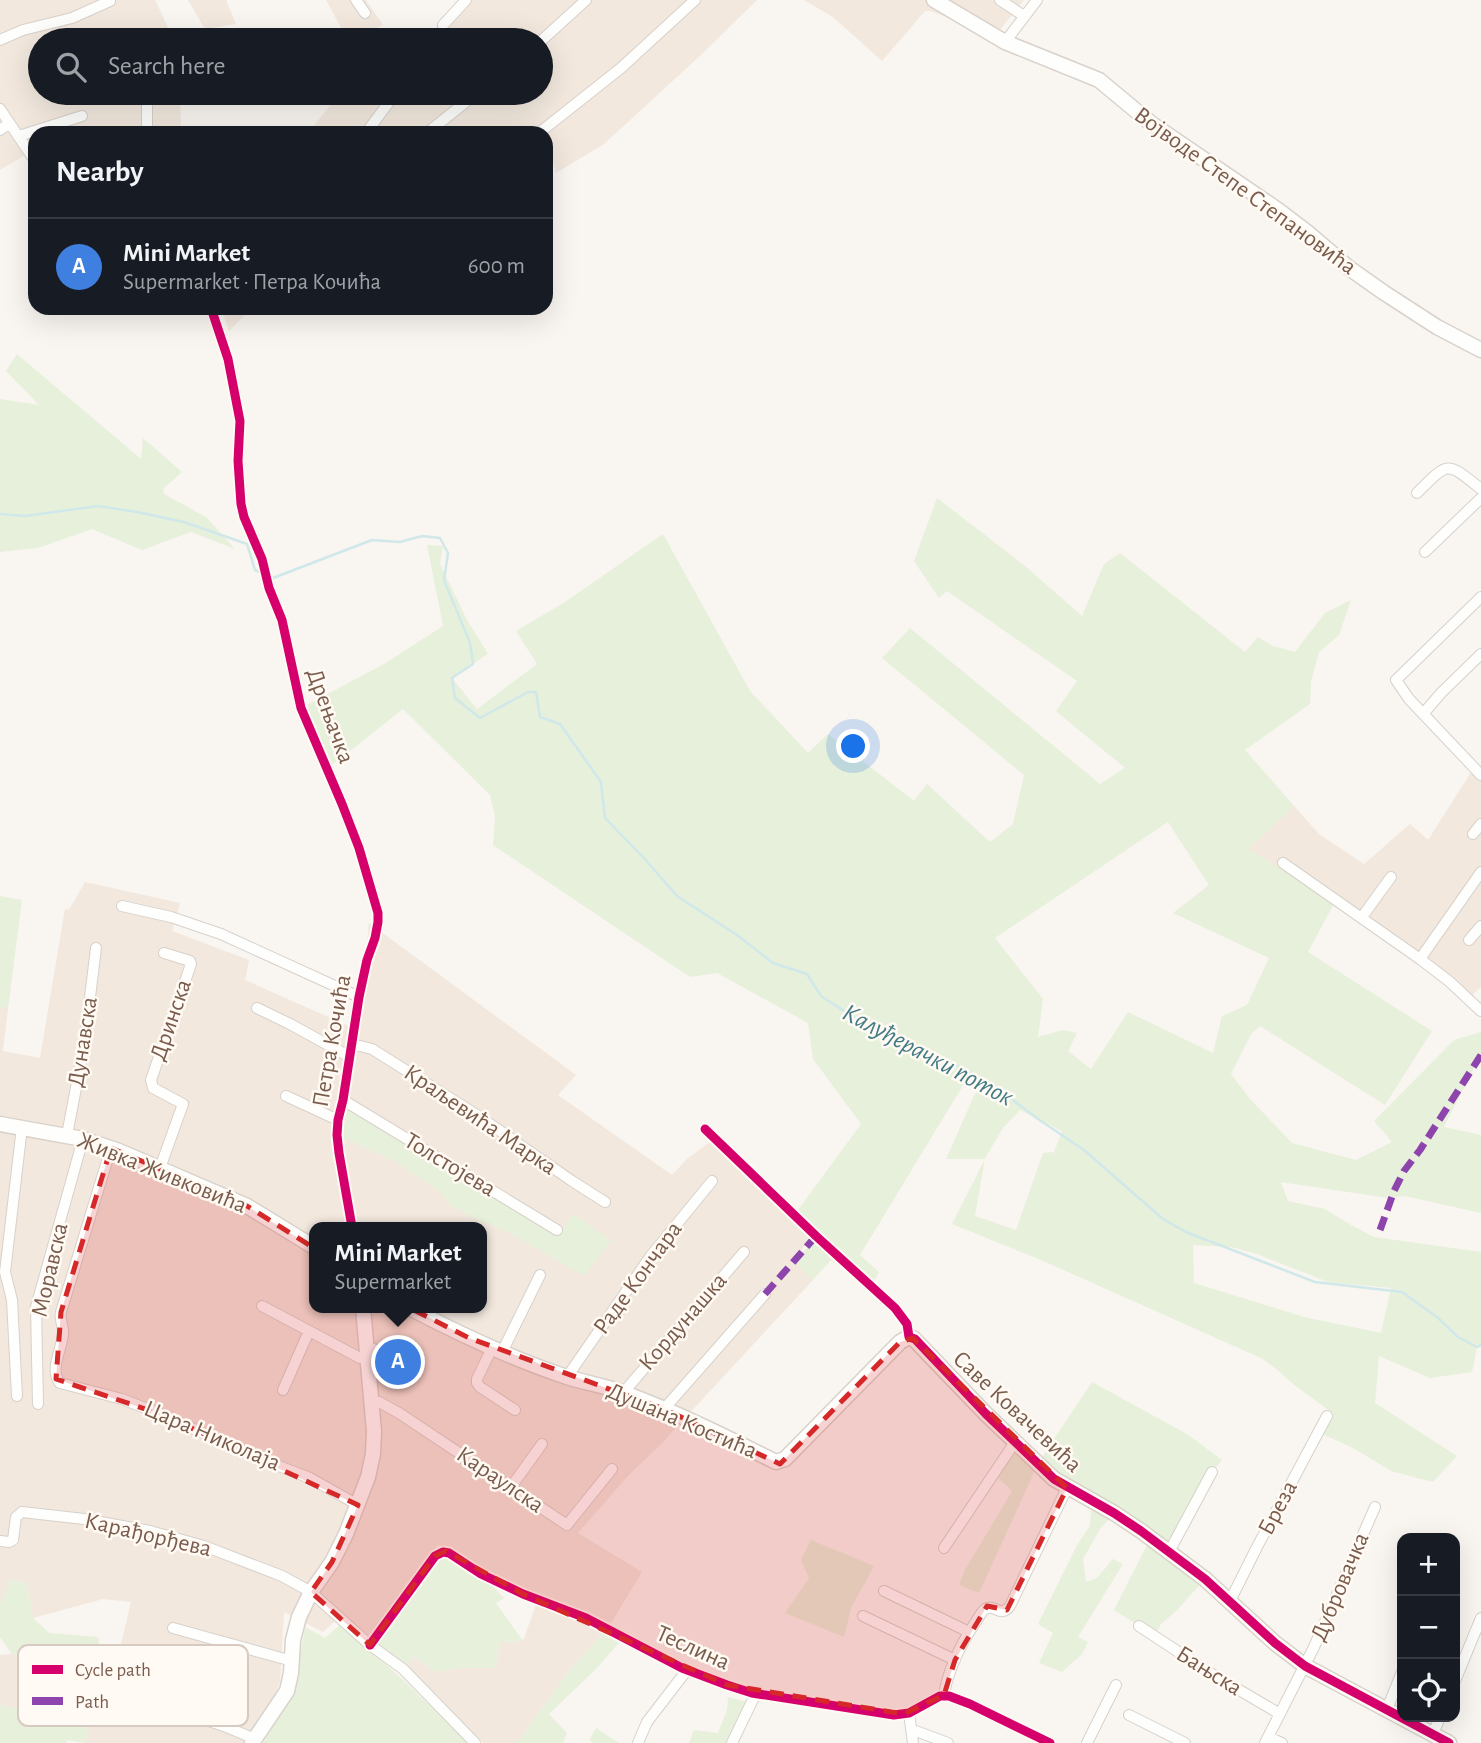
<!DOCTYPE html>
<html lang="en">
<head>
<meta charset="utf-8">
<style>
	body { margin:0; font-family:"Alegreya Sans",sans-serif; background:#20242c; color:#f1f3f6 }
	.controls { position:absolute; right:21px; bottom:21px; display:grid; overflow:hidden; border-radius:14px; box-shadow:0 7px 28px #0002 }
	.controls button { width:63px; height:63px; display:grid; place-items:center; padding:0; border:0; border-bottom:2px solid #363941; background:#171b24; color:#f1f3f6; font:35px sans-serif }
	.you { position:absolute; left:854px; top:747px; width:24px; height:24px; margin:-18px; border:5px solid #fff; border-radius:50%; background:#1a73e8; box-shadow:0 0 0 10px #1a73e833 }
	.badge { display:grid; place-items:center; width:46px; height:46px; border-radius:50%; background:#d93025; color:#fff; font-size:23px; font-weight:700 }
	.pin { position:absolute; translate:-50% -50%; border:4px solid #fff; box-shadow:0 2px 7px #0006 }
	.popup { position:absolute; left:309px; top:1222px; width:178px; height:91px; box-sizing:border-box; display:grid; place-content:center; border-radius:14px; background:#171b24; filter:drop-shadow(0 2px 5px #0005); font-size:23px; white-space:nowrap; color:#9ea1a6 }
	.popup b { font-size:26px; color:#f1f3f6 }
	.popup::after { content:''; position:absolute; left:50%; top:100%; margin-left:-14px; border:14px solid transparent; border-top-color:#171b24 }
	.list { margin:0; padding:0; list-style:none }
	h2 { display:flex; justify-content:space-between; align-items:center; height:91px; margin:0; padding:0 28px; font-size:30px }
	h2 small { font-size:23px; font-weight:400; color:#9ea1a6 }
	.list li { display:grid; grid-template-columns:46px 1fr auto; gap:21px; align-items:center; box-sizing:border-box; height:98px; padding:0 28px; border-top:2px solid #363941 }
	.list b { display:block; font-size:26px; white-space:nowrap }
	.list p { margin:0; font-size:23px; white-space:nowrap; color:#9ea1a6 }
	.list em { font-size:23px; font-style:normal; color:#9ea1a6 }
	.icon { flex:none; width:38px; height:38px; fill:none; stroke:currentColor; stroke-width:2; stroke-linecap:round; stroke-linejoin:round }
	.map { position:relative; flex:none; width:1481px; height:1743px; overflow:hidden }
	.search { position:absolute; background:#171b24; box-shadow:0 7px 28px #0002; left:28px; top:28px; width:525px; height:77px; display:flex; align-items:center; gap:18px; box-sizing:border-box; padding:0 24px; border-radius:38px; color:#9ea1a6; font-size:26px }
	.panel { position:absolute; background:#171b24; box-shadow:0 7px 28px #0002; left:28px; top:126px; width:525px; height:189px; border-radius:21px }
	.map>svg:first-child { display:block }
	.residential { fill:#f2e8de; fill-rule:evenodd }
	.green { fill:#e7f0db; fill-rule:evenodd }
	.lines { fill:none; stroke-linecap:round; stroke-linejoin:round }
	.stream { stroke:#d0e8ea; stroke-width:2.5 }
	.street-casing { stroke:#d7d1cb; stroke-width:12 }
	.secondary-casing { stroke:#d9d2cb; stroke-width:17 }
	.street { stroke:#fefefd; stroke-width:10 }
	.secondary { stroke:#fefefd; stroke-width:14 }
	.quiet { stroke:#8e44ad; stroke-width:7; stroke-dasharray:14 7; stroke-linecap:butt }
	.cycleway-casing { stroke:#fffaf3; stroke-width:13 }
	.cycleway { stroke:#d6006c; stroke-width:9 }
	.marked { fill:#d62828; fill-opacity:0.2; stroke:#d62828; stroke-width:5; stroke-dasharray:14 9; stroke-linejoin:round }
	.labels { text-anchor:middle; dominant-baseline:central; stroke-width:5; stroke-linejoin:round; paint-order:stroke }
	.street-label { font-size:24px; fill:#7a5c4d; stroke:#fffaf3 }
	.water-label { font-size:26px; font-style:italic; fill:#437c86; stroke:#fffaf3 }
	.key { fill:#fffaf3; stroke:#d7cbc1; stroke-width:2 }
	.key-label { font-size:19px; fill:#7a5c4d }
</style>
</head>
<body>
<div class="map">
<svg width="1481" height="1743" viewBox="0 0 1481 1743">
	<rect width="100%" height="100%" fill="#f9f5f0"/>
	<path class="residential" d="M0,0H155L174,40H40V93H180L181,133H35V149L0,170Z
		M188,0H226L236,24L205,29Z
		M326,0H366L383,25L352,40H348Z
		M461,0H757L703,53L604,144L556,173L546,133H308L340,93H541V40H425Z
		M804,0H1024L994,37L931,11H925L882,61L833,17Z
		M221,308H252L229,331Z
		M1470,774L1476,775L1481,779V987L1470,997L1336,900L1247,849L1294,806L1320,835L1364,864L1410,824L1428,840Z
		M85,882L180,903L172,931L249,960L245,980L353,1028L363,978L369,923L576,1075L558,1095L672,1175L687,1159L710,1142L798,1210L817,1232L793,1259L813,1280L661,1444L628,1476L578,1533L642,1572L608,1628L569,1671L517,1743H483L406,1665L414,1656L435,1672L457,1668H495L500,1642L523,1641L539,1596L438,1545L370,1637L341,1616L323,1632L284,1612L280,1682L275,1696L245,1743H86L90,1724L0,1705V1655L12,1654L92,1668L119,1652L131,1602L103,1599L33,1618L27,1583L11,1580L0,1605V1007L8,1008L3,1051L40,1058L65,909L69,910ZM314,1227H482V1308H314Z"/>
	<path class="green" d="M17,354L141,459L143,438L182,472L163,489L164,494L206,517L235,549L191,532L142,550L92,529L38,548L0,552V399L39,405L6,371Z
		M937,498L1025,566L1082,616L1104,564L1120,553L1245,652L1258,637L1273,646L1295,652L1325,613L1351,600L1339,635L1319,652L1311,682L1310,704L1245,750L1294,806L1248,849L1336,900L1308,952L1432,1031L1385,1105L1260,1026L1251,1034L1231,1074L1250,1099L1292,1143L1356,1160L1392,1142L1374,1121L1454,1040L1481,1032V1061L1477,1062L1444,1127L1481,1135V1213L1405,1196L1388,1198L1281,1182L1288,1201L1325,1209L1351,1225L1374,1237L1481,1252V1345L1477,1348L1472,1372L1430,1378L1379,1356L1375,1403L1457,1456L1433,1482L1391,1471L1353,1448L1318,1432L1330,1411L1293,1384L1280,1372L1263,1359L1041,1260L952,1224L985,1159H946L978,1087L965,1082L860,1255L879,1272L869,1288L831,1260L813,1280L794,1261L820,1235L798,1210L861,1124L813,1059L808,1023L717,973L690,977L493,845L495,816L490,795L403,709L327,769L301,708L384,664L443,626L427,545L443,546L440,564L467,620L488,654L452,678L477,709L537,664L516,631L565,602L663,534L750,691L808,753L828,734L914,801L927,784L990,842L1013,824L1024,775L882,658L910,628L1100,784L1125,768L1056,711L1077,681L947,591L939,598L914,561ZM1168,822L1209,885L1173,913L1269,958L1247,1005L1222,1016L1213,1053L1128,1012L1091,1069L1068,1051L1077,1033L1063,1030L1038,1037L1043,999L995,938ZM1020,1110L1062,1131L1054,1152L1043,1153L1016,1230L975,1216L985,1158L1003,1128ZM1193,1245L1231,1247L1257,1254L1328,1282L1391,1288L1381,1333L1304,1317L1194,1283Z
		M0,896L22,900L8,1008L0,1007Z
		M343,1100L560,1234L573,1214L611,1240L584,1276L510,1233L468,1215L450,1205L440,1192L394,1161L337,1135Z
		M1092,1382L1187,1434L1222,1460L1212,1472L1169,1551L1205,1579L1177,1610L1161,1624L1155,1636L1114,1610L1150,1539L1114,1513L1100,1529L1083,1559L1086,1582L1097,1578L1113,1559L1123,1564L1078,1637L1088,1642L1082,1654L1062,1672L1039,1663L1053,1633L1038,1624L1077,1545L1090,1526L1092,1501L1038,1464L979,1593L959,1585L965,1570L1012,1491L993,1473L1015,1442L1038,1463Z
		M811,1540L874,1566L851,1608L844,1637L785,1613L809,1578L801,1560Z
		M443,1552L481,1574L504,1598L496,1603L523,1641L500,1642L495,1668H457L435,1672L414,1656L406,1665L377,1644Z
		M10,1580L27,1583L33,1618L49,1633L98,1637L102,1661L92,1668L12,1654L0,1637V1605Z
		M341,1624L403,1680L468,1743H263L279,1717L295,1686L305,1627L325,1638Z
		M608,1628L624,1637L596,1669L549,1714L567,1733L563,1743H517L569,1671Z
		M728,1697L748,1702L727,1743H689L694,1730L718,1733L727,1710Z
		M0,1705L90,1724L86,1743L67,1740L66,1743H0Z
		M596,1728L619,1743H594L589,1740Z"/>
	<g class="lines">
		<path class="stream" d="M0,514L25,516L98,506L137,512L184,522L247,544L255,570L262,573
			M271,577L273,578L372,540L400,542L422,536L440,538L448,553L444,580L470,643L473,664L452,678L455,698L480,718L528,692H536L540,717L560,724L601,782L605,818L643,857L677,896L737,935L773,963L807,974L821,996L867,1026L954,1064L993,1085L1038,1119L1084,1150L1163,1219L1186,1232L1315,1282L1402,1292L1437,1317L1458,1337L1477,1347L1481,1345"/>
		<defs>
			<path id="street" d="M356,0L365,13
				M1000,0L1024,16
				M443,25L466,0
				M0,40L23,30L72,18L110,1
				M541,41L586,0
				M1005,42L1037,0
				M0,109L35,161
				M0,130L9,123
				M147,133V93
				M366,133L392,98
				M427,133L477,93
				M539,133L621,68L695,0
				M19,136L82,116
				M211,308L228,359L240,421L238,461L241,504L244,517L262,559L269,588L282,620L301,708L342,804L359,848L378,913V922L375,938L367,960L359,997L343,1100L338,1120L337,1135L339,1153L352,1227
				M1417,493C1449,461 1446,461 1481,489
				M1425,552L1481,498
				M1481,597L1396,680L1409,699L1481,775
				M1423,714L1441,693L1481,654
				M1473,834L1481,824
				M1283,863L1420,959L1450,982L1481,1011
				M122,906L171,917L221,934L359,997
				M1362,917L1391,877
				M1469,940L1481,926
				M1420,959L1481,872
				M257,1008L290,1024L350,1057
				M352,1044L372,1049L480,1117L572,1181L605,1202
				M286,1096L338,1120
				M343,1100L557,1230
				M705,1129L816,1236L895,1308L907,1324L909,1337
				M67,1135L84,1046L96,948
				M111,1148L61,1312C59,1320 64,1326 63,1334C62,1349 49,1370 60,1383L122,1399L163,1415L258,1458L310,1478L358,1505
				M160,1168L183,1104L153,1088L151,1080L191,964L190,961L164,953
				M262,1306L360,1358L367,1359
				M366,1347L374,1349L398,1365
				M492,1348L477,1379V1383L480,1387L515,1410
				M502,1352L540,1275
				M567,1377L650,1257L712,1181
				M283,1390L309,1331
				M623,1393L744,1252
				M17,1396L12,1300L5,1272L22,1127
				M371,1401L379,1402L399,1413L567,1525L612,1469
				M38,1404L36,1307L83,1139
				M664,1409L765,1294
				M511,1487L542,1444
				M0,1541L9,1542L13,1540L16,1517L22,1512L84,1519L150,1531L204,1546L282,1576L311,1592L370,1645L403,1669L475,1743
				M944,1548L1015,1442
				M1169,1552L1212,1472
				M884,1591L969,1632
				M1230,1601L1257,1547L1327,1416
				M863,1616L955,1660
				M1139,1626L1212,1674L1280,1714
				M173,1628L292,1661
				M370,1645L435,1556L443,1552L449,1553L481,1574L523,1594L586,1618L682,1668L727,1685L752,1693L894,1715L909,1713L940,1696H949L970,1704L1050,1743
				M32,1678L135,1697L224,1726L255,1739
				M1455,1681L1481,1618
				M944,1695C948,1670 961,1644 975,1623C978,1619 981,1612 985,1609C995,1603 1000,1619 1010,1606L1067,1488
				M1387,1709L1402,1672
				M909,1713L913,1743
				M1129,1715L1185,1743
				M913,1730L948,1743
				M1433,1734L1440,1717
				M1268,1737L1282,1743
				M638,1743L647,1722L687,1670
				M732,1743L756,1693
				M1087,1743L1116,1685
				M1265,1743L1314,1647L1375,1507"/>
			<path id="secondary" d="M934,0L1005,42L1099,80L1152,124L1278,210L1307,232L1349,268L1383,292L1437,327L1481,350
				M0,1124L83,1139L119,1151L247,1206L314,1247
				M410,1308C461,1335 513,1359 567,1377C586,1383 606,1386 624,1393C676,1412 726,1437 776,1462L785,1459L900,1342L907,1338H913L986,1414L1054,1479L1114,1513L1141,1531L1205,1579L1275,1643L1305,1666L1449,1743
				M252,1743L287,1691L291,1673L293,1640L299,1617L311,1592L332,1562L346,1534L368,1477L373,1454L374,1431L363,1308"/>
		</defs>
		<use href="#street" class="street-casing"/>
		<use href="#secondary" class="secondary-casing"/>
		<use href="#street" class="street"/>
		<use href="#secondary" class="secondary"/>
		<path class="quiet" d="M1380,1230L1394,1191L1404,1171L1420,1150L1481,1055
			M765,1294L816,1236"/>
		<defs>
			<path id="cycleway" d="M211,308L228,359L240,421L238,461L241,504L244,517L262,559L269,588L282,620L301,708L342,804L359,848L378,913V922L375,938L367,960L359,997L343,1100L338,1120L337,1135L339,1153L352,1227
				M705,1129L816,1236L895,1308L907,1324L909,1337L915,1339L986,1414L1054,1479L1114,1513L1141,1531L1205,1579L1275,1643L1305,1666L1449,1743
				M370,1645L435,1556L443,1552L449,1553L481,1574L523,1594L586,1618L682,1668L727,1685L752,1693L894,1715L909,1713L940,1696H949L970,1704L1050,1743"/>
		</defs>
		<use href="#cycleway" class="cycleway-casing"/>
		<use href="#cycleway" class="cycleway"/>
	</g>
	<path class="marked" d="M111,1148L247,1206L408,1307L469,1338L664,1409L780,1464L900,1342L913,1338L1067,1488L1007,1610L987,1606L955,1660L944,1695L904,1714L727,1685L523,1594L446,1551L435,1556L370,1645L311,1592L332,1562L358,1505L163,1415L56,1379L61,1312Z"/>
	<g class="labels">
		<g class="street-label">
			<text transform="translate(1245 191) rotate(36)">Војводе Степе Степановића</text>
			<text transform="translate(330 716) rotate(70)">Дрењачка</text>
			<text transform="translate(171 1020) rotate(-71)">Дринска</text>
			<text transform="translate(332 1041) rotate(-80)">Петра Кочића</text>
			<text transform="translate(83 1042) rotate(-81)">Дунавска</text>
			<text transform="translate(480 1120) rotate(34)">Краљевића Марка</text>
			<text transform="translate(450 1165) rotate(31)">Толстојева</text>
			<text transform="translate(162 1173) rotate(22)">Живка Живковића</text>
			<text transform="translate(50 1270) rotate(-77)">Моравска</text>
			<text transform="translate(638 1278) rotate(-54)">Раде Кончара</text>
			<text transform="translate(683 1322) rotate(-49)">Кордунашка</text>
			<text transform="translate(1017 1412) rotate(43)">Саве Ковачевића</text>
			<text transform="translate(682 1421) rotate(23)">Душана Костића</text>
			<text transform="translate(212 1436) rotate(23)">Цара Николаја</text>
			<text transform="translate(500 1480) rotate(34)">Караулска</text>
			<text transform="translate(1278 1508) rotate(-62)">Бреза</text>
			<text transform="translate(148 1535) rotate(13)">Карађорђева</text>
			<text transform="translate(1340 1587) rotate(-67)">Дубровачка</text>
			<text transform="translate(693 1648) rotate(24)">Теслина</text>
			<text transform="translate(1209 1671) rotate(32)">Бањска</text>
		</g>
		<g class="water-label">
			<text transform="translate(928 1055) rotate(28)">Калуђерачки поток</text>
		</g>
	</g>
	<rect x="18" y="1645" width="230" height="81" rx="10" class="key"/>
	<rect x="32" y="1665" width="31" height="9" fill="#d6006c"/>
	<rect x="32" y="1697" width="31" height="8" fill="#8e44ad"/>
	<g class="key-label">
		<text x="75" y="1676">Cycle path</text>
		<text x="75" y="1708">Path</text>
	</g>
</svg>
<div class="controls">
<button>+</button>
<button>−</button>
<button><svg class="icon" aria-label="locate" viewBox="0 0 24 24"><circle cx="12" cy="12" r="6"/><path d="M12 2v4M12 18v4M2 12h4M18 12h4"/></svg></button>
</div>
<div class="you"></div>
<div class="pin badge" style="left:398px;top:1362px;background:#3f7fe0">A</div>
<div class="popup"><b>Mini Market</b>Supermarket</div>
<div class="search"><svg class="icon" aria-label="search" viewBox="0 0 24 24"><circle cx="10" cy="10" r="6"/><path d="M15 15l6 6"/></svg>Search here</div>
<section class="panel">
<h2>Nearby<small></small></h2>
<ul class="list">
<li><span class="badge" style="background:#3f7fe0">A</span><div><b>Mini Market</b><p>Supermarket · Петра Кочића</p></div><em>600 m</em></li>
</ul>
</section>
</div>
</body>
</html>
